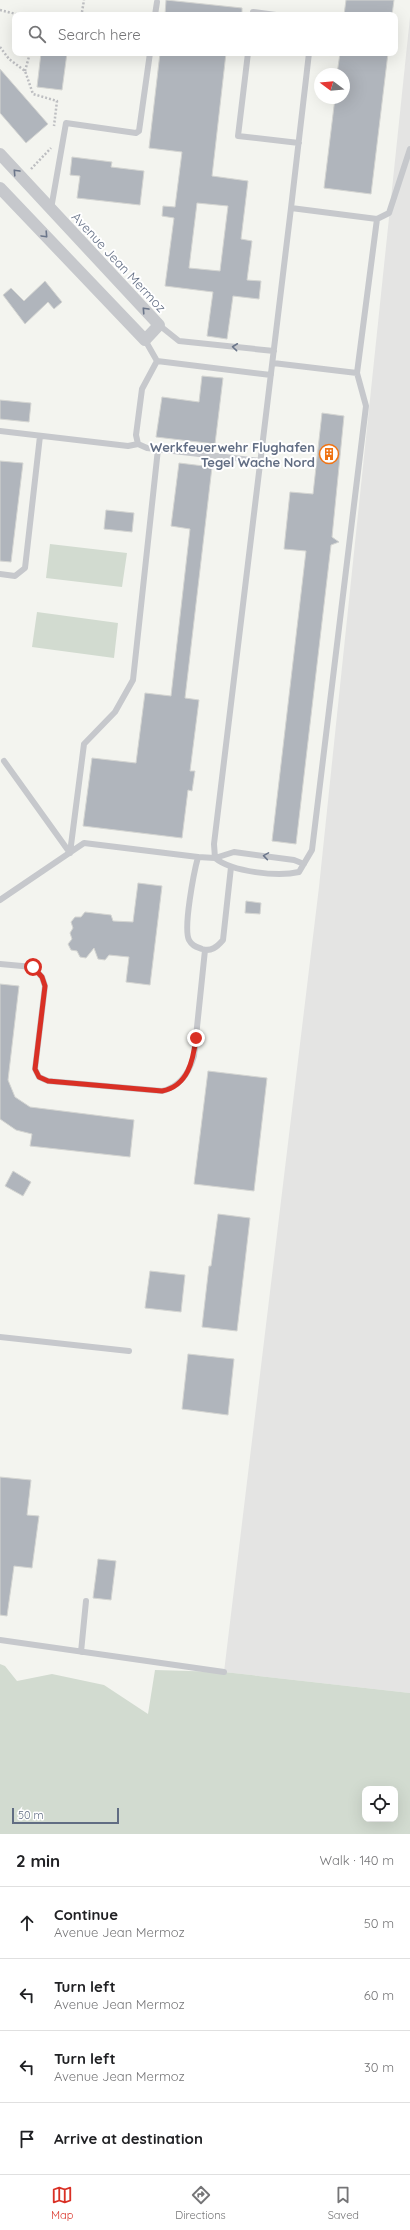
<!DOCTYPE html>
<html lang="en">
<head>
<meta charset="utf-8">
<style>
	body { margin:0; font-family:Quicksand,sans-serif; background:#f2f2f2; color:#202124 }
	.controls { position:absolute; right:12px; bottom:12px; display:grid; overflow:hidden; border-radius:8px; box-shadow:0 4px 16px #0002 }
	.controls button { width:36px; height:36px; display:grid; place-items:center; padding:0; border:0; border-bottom:1px solid #e0e0e0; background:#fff; color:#202124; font:20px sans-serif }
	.compass { position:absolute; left:314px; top:68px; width:36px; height:36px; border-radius:50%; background:#fff; box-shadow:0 4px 16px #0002; rotate:286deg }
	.scale { position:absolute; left:12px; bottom:10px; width:107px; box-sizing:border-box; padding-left:4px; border:2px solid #616d83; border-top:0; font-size:11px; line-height:14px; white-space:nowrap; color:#616d83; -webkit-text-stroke:3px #fff; paint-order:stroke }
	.stop { position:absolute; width:12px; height:12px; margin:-9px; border:3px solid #d93025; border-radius:50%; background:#fff }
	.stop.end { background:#d93025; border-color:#fff; box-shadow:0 1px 4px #0008 }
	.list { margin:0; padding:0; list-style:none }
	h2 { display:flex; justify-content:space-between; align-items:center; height:52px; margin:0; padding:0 16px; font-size:17px }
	h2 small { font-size:13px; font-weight:400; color:#757577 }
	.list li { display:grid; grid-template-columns:26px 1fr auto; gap:12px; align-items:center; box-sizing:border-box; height:72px; padding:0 16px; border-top:1px solid #e0e0e0 }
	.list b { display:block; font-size:15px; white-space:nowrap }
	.list p { margin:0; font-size:13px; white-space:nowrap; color:#757577 }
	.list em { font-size:13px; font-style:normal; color:#757577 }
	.icon { flex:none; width:22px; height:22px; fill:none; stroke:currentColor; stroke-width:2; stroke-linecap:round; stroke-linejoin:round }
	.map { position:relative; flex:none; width:410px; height:1834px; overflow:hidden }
	.search { position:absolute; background:#fff; box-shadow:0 4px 16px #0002; left:12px; right:12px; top:12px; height:44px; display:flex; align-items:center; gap:10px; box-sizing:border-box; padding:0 14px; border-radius:8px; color:#757577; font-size:15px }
	.sheet { height:340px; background:#fff }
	nav { display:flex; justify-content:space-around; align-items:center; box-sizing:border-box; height:56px; border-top:1px solid #e0e0e0; background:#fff; font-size:11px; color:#757577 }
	nav a { display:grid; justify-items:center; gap:2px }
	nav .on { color:#d93025 }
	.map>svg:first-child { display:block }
	.built { fill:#e4e4e3 }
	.green { fill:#d2dbd0; fill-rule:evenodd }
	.building { fill:#b0b5bc; stroke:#d4d5d2; fill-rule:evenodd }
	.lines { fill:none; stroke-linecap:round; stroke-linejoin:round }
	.path { stroke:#bdbec1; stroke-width:2.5; stroke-dasharray:2 2; stroke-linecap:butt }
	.service { stroke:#c6c8cc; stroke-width:6 }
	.minor { stroke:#c6c8cc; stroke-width:12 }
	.oneway { stroke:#6b768a }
	.route { stroke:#d93025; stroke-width:5 }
	.labels { text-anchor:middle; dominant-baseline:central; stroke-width:4; stroke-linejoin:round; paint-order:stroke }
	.street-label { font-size:13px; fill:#616d83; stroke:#fff }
	.poi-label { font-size:13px; font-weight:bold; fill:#616d83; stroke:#fff; text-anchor:end }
</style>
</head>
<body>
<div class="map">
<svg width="410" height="1834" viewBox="0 0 410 1834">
	<rect width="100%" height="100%" fill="#f3f4ef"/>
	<path class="built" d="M410,17V1693L224,1672L319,887Z"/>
	<path class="green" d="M50,544L127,553L122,587L46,578Z
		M37,612L118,623L114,658L32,647Z
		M0,1664L5,1666L17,1681L52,1674L104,1685L148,1714L155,1670L224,1672L410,1693V1834H0ZM365,1789H395V1819H365Z"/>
	<path class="building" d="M166,0L242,8V15H165Z
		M346,0H394L392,15H344Z
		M41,53H67L62,90L37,87Z
		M160,53H226L212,176L248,181L241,239L252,241L247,280L261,281L259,299L233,296L227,339L207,336L213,292L165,286L174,218L162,216L163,206L175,207L182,152L149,148ZM197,203L228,206L220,271L189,268Z
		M340,53H388L371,194L324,188L335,98H344V74H337Z
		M0,69L48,124L26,143L0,113Z
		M72,157L112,162L111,167L144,171L140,205L77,198L80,176L70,175Z
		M45,281L62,302L54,309L48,302L25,324L3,295L11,288L24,301Z
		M202,376L223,378L215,444L156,437L162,397L199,402Z
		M0,400L31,403L29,422L0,419Z
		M322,413L344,416L332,537L339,542L331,545L296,844L272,841L306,551L284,549L290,492L313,494Z
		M0,461L23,463L11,562L0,561Z
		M179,463L212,467L185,698L199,700L190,771H195L192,791L188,790L182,838L83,826L92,758L136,763L145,693L171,696L190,529L171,526Z
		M106,510L134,513L132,532L104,529Z
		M138,883L162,886L150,985L126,982L129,957L109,955L105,960L98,959L94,948L86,958L80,957L77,951L71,950L68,944L72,939L70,933L73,928L71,922L75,917H81L85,912L111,915L113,921L133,922Z
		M246,901L261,903L260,914L245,913Z
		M0,984L19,986L8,1080L15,1097L30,1107L134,1120L130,1157L30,1146L32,1134L16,1130L0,1119Z
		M208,1071L267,1078L254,1191L194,1184Z
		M13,1171L31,1182L23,1196L5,1186Z
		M218,1214L250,1218L237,1331L202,1327L209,1266H211Z
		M150,1271L185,1275L181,1312L145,1308Z
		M188,1354L234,1359L228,1415L182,1409Z
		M0,1477L31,1480L27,1515L39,1516L32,1568L14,1566L7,1616L0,1615Z
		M98,1559L116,1561L111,1600L93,1598Z"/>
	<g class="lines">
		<path class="path" d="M0,10L20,15
			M46,15H64
			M79,15L82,12L84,0
			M0,47L9,59L25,71L33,94L57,101L54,126
			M25,71L30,53
			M31,169L51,148"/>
		<path class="service" d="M155,15L157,2
			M253,15V12L276,15
			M248,53L238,136L299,143
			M291,208L309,53
			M51,209L66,123L136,133L139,131L150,53
			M377,219L291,208L214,844L215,858C232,872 278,877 299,872L312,850L366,406L357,373L377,219L389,213L410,149
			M159,325L179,341L274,351
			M145,340L157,361L142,389L136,435L138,444L147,448L260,461
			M157,361L271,375
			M273,363L357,373
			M0,431L128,446L138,444
			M0,574L15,576L25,568L40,436
			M4,761L70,853
			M70,853L84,744L115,712L133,680L158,449
			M198,857C194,872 183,928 189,940C192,946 197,947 202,949C211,952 217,947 223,940L231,867
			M0,900L84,843L198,857L215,858L234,852L294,860L304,864
			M0,964L33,967L42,977L45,986L35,1069L39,1077L48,1081L162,1091C180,1087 189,1073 194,1056L205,950
			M0,1337L129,1351
			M0,1640L224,1672
			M81,1652L86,1601"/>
		<path class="minor" d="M0,154L159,325L145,340L0,188"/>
	</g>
	<defs><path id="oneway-chevron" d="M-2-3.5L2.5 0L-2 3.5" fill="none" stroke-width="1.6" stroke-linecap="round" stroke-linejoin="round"/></defs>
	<g class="oneway">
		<use href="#oneway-chevron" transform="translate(16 172) rotate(-133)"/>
		<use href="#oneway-chevron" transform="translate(45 235) rotate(47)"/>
		<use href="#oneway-chevron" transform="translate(145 310) rotate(-133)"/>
		<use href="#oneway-chevron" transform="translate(235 347) rotate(-174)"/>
		<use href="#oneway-chevron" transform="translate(266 856) rotate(-171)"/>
	</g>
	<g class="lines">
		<path class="route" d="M33,967L42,977L45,986L35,1069L39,1077L48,1081L162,1091C188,1086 193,1061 196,1038"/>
	</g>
	<defs>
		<symbol id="building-ring" viewBox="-11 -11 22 22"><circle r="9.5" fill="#fff" stroke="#ef7414" stroke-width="1.5"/><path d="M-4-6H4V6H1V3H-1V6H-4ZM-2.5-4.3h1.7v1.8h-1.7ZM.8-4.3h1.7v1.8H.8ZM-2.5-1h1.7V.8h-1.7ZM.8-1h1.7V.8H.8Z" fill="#ef7414"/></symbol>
	</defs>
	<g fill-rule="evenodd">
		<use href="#building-ring" x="318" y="443" width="22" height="22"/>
	</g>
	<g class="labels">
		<g class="street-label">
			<text transform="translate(119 262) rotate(47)">Avenue Jean Mermoz</text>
		</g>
		<g class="poi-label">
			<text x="315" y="447">Werkfeuerwehr Flughafen<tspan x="315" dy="15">Tegel Wache Nord</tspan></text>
		</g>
	</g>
</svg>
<div class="controls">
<button><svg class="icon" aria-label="locate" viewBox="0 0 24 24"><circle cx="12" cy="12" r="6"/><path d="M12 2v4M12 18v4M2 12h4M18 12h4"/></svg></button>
</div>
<svg class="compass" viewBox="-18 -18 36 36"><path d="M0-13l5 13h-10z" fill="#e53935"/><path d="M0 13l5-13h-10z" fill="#757577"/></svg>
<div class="scale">50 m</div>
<div class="stop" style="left:33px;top:967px"></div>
<div class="stop end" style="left:196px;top:1038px"></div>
<div class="search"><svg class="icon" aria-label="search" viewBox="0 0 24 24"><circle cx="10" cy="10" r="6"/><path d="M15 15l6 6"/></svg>Search here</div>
</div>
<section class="sheet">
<h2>2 min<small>Walk · 140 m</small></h2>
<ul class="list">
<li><svg class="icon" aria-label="ahead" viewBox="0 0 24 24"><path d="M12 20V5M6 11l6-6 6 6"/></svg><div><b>Continue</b><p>Avenue Jean Mermoz</p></div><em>50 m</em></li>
<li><svg class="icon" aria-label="left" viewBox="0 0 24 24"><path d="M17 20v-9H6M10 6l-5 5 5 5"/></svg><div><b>Turn left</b><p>Avenue Jean Mermoz</p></div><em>60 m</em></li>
<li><svg class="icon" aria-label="left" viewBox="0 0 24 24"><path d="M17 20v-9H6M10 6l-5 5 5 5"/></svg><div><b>Turn left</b><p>Avenue Jean Mermoz</p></div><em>30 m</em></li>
<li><svg class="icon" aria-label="arrive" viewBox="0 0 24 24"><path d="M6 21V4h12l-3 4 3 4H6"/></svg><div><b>Arrive at destination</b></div></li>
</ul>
</section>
<nav>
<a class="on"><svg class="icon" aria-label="map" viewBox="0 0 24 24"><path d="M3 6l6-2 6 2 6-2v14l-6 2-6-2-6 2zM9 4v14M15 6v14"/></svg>Map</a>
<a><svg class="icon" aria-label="directions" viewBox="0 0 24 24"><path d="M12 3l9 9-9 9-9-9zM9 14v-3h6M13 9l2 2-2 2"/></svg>Directions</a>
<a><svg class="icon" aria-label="saved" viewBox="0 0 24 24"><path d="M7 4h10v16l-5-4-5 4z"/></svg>Saved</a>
</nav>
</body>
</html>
